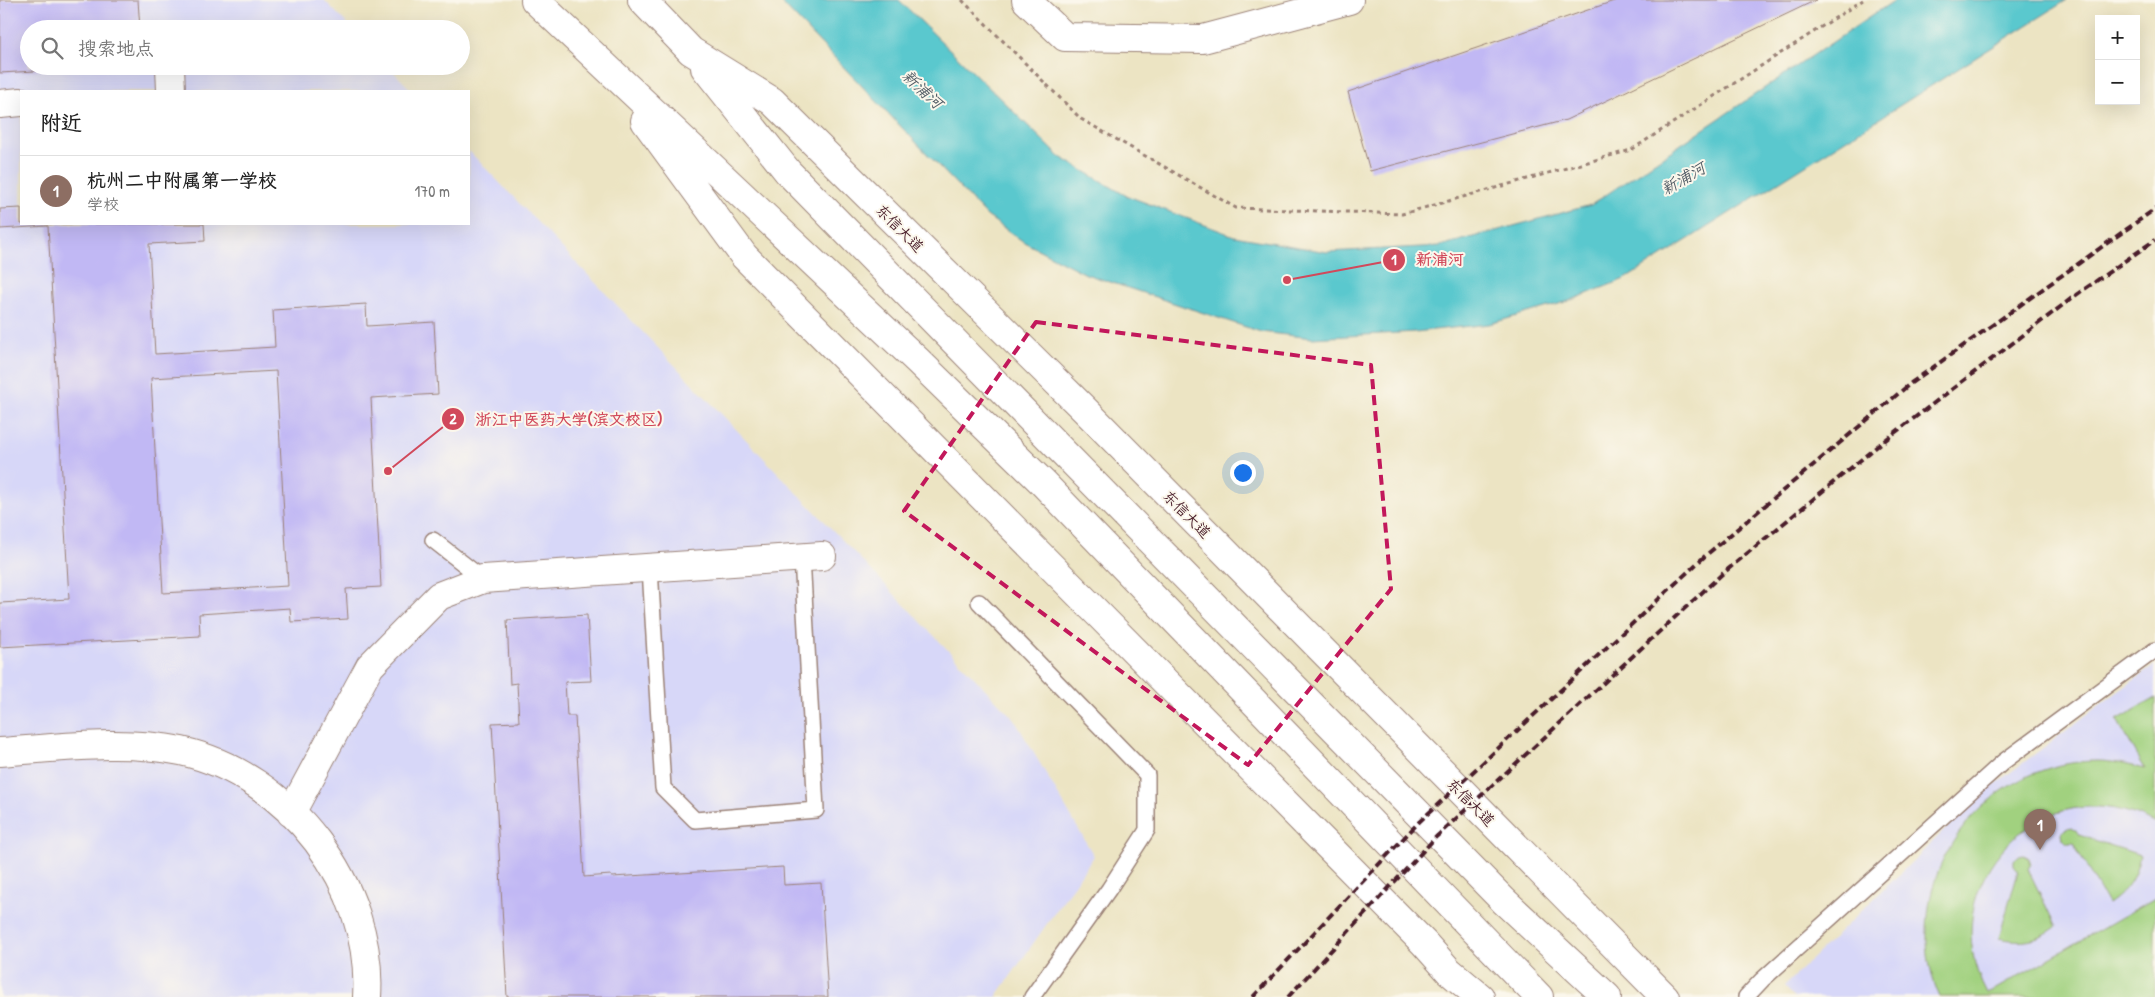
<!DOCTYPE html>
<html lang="zh">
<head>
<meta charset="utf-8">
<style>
	body { margin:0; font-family:"Patrick Hand","LXGW WenKai TC",sans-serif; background:#f6f6f6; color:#222 }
	.controls { position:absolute; right:15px; top:15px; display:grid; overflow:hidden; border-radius:0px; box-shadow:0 5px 20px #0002 }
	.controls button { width:45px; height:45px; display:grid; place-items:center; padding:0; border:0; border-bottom:1px solid #e0e0e0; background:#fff; color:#222; font:25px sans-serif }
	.you { position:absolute; left:1242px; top:472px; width:18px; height:18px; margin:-12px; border:4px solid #fff; border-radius:50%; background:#1a73e8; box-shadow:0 0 0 8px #1a73e833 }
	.badge { display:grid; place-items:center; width:32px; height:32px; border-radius:50%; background:#d1495b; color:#fff; font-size:16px; font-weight:700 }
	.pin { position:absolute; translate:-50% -41px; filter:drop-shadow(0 1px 2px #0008) }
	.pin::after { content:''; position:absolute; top:26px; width:18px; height:15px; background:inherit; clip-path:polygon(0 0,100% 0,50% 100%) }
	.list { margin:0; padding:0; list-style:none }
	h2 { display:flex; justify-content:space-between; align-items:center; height:65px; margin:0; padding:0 20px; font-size:21px }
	h2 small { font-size:16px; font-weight:400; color:#767676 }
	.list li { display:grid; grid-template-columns:32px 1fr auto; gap:15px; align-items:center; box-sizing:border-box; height:70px; padding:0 20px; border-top:1px solid #e0e0e0 }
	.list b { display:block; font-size:19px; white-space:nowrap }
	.list p { margin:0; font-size:16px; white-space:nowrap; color:#767676 }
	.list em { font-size:16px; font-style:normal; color:#767676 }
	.icon { flex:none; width:28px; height:28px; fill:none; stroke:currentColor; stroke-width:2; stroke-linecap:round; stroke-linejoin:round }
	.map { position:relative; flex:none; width:2155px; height:997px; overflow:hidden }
	.search { position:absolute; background:#fff; box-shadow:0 5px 20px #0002; left:20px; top:20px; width:450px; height:55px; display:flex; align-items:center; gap:12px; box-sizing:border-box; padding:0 18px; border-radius:28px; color:#767676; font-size:19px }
	.panel { position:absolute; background:#fff; box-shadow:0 5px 20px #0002; left:20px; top:90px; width:450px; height:135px; border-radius:0px }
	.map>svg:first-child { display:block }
	.built { fill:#d7d7f8 }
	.green { fill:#a1d17f; stroke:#767855 }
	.water { fill:#5ac8ce; stroke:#52747c }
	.building { fill:#c1b8f4; fill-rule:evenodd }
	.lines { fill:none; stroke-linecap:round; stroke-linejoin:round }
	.lane-casing { stroke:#9b8277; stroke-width:18 }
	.street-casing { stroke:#9b8277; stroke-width:30 }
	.primary-casing { stroke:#9b8277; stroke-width:30 }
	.path { stroke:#9b8277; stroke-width:3; stroke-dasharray:4 4; stroke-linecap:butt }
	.lane { stroke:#fff; stroke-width:15 }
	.street { stroke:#fff; stroke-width:28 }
	.primary { stroke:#fff; stroke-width:28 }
	.rail { stroke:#4a1f2b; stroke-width:4; stroke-dasharray:8 4; stroke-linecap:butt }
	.marked { fill:none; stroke:#c2185b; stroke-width:4; stroke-dasharray:10 6; stroke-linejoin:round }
	.labels { text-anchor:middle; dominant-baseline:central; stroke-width:4; stroke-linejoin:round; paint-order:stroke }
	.street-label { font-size:15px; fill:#4a1f2b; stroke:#fbf7ec }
	.water-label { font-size:16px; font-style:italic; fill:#505a64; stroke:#fbf7ec }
	.leader { fill:none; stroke:#d1495b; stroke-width:2 }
	.callout-dot { fill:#d1495b; stroke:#fbf7ec; stroke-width:2 }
	.mark-label { font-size:15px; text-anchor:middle; font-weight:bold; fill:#fff }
	.callout-label { font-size:16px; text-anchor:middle; font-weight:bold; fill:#d1495b; stroke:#fbf7ec; stroke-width:4; stroke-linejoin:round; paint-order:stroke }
</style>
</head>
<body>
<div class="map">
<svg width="2155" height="997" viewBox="0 0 2155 997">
	<rect width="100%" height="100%" fill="#fbf7ec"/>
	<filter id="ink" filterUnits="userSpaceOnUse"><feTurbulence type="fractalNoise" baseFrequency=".02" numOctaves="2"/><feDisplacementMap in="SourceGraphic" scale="10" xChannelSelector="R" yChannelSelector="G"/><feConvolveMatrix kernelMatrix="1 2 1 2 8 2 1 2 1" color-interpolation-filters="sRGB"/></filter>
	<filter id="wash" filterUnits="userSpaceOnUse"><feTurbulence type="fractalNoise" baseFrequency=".0096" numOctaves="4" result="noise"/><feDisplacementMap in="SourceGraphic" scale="20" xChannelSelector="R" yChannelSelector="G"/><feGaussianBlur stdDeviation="1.12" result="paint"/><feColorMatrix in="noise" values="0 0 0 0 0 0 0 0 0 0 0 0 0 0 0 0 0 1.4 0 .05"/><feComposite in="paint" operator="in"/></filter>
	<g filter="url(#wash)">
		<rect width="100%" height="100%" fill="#ece4c3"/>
		<path class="built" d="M0,0H324L352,29H29V66H388L412,91H21V224H469V151L1014,719L1094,856L996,997H0Z
			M2155,665V997H1794L1784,986L1982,794L2101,704Z"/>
		<path class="green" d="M2155,698V824C2045,761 1928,884 1987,994L2155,898V997H1940C1928,972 1925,943 1928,915C1936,830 2010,761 2097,761C2114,761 2129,765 2145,769L2117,720Z
			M2071,827L2076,830L2079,835L2140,855C2136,877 2127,891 2108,904L2073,843H2067L2063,839L2062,833L2065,829Z
			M2024,855L2029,858L2031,864L2028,869L2056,927C2037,941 2021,943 1999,938L2018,871L2014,866V861L2018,856Z"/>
		<path class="water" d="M779,0H899L1060,157L1125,195L1234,236L1327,252L1440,246L1591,205L1895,0H2067L1627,278L1569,301L1489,324L1415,332L1312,338L1261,332L1086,274L1024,242L987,216Z"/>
		<g id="blocks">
			<path class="building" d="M0,0H138L140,29H29V66L88,68L0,73Z
				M1617,0H1816L1566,120L1370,171L1348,92Z
				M21,208V224H204L205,241L149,244L155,354L275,347L273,310L366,304L367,326L434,322L438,394L371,398L381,587L346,589L348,619L291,622L290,608L199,614L200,636L0,647V603L69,599L48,226L0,229V209ZM276,371L288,586L163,593L151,378Z
				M587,615L591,681L565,682L567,716H575L584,877L611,875L612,877L783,867L784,885L821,883L828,997H507L492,723L519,722L517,683L510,684L507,620Z"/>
		</g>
	</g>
	<g filter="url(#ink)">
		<use href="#blocks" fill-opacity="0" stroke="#9b8277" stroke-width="1"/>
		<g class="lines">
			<defs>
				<path id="lane" d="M433,540L483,579
					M650,568L663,788L695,820L816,810L802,557
					M979,602L1147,775V830L1109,889L1032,997
					M1746,997L1762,980L2003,762L2155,650"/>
				<path id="street" d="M1026,0L1065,37L1203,39L1349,0
					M170,66L171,91
					M0,104L21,102
					M0,752C60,748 122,739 181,751C289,775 374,886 367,997
					M291,813L370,666L439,596L483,579L822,556"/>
				<path id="primary" d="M535,0L918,361L1042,482L1539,997
					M642,0L691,51L772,101L1085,410L1665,997
					M705,68L788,172L1504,901L1607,997
					M645,121L744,256L1424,943L1449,971L1480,997"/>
			</defs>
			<use href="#lane" class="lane-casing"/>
			<use href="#street" class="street-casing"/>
			<use href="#primary" class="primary-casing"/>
			<path class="path" d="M962,0L1081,119L1236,208L1402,214L1631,150L1863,0"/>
			<use href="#lane" class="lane"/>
			<use href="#street" class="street"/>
			<use href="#primary" class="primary"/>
			<path class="rail" d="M1253,997L1419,822L1705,556L1911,383L2155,209
				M1288,997L1436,837L1721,575L1880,444L2076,295L2155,240"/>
		</g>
	</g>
	<path class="marked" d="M1036,322L1371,365L1391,589L1248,765L904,511Z"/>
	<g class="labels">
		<g class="street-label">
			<text transform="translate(900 228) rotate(45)">东信大道</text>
			<text transform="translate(1187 514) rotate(45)">东信大道</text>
			<text transform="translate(1471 802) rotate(45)">东信大道</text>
		</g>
		<g class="water-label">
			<text transform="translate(923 89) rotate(43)">新浦河</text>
			<text transform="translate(1683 178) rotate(-30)">新浦河</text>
		</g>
	</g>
	<path class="leader" d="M1287 280L1394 260M388 471L453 419"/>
	<g class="callout-dot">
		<circle cx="1287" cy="280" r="5"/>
		<circle cx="388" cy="471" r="5"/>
		<circle cx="1394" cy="260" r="12"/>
		<circle cx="453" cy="419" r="12"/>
	</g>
	<g class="mark-label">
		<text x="1394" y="265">1</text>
		<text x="453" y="424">2</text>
	</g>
	<g class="callout-label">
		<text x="1440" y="265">新浦河</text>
		<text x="569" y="425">浙江中医药大学(滨文校区)</text>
	</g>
</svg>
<div class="controls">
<button>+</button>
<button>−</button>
</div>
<div class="you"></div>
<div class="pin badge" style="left:2040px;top:850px;background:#8d6e63">1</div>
<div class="search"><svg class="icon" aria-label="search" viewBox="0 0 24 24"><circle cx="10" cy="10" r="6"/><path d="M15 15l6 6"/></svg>搜索地点</div>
<section class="panel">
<h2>附近<small></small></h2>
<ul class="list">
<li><span class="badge" style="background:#8d6e63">1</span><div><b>杭州二中附属第一学校</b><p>学校</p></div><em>170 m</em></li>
</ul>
</section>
</div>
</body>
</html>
